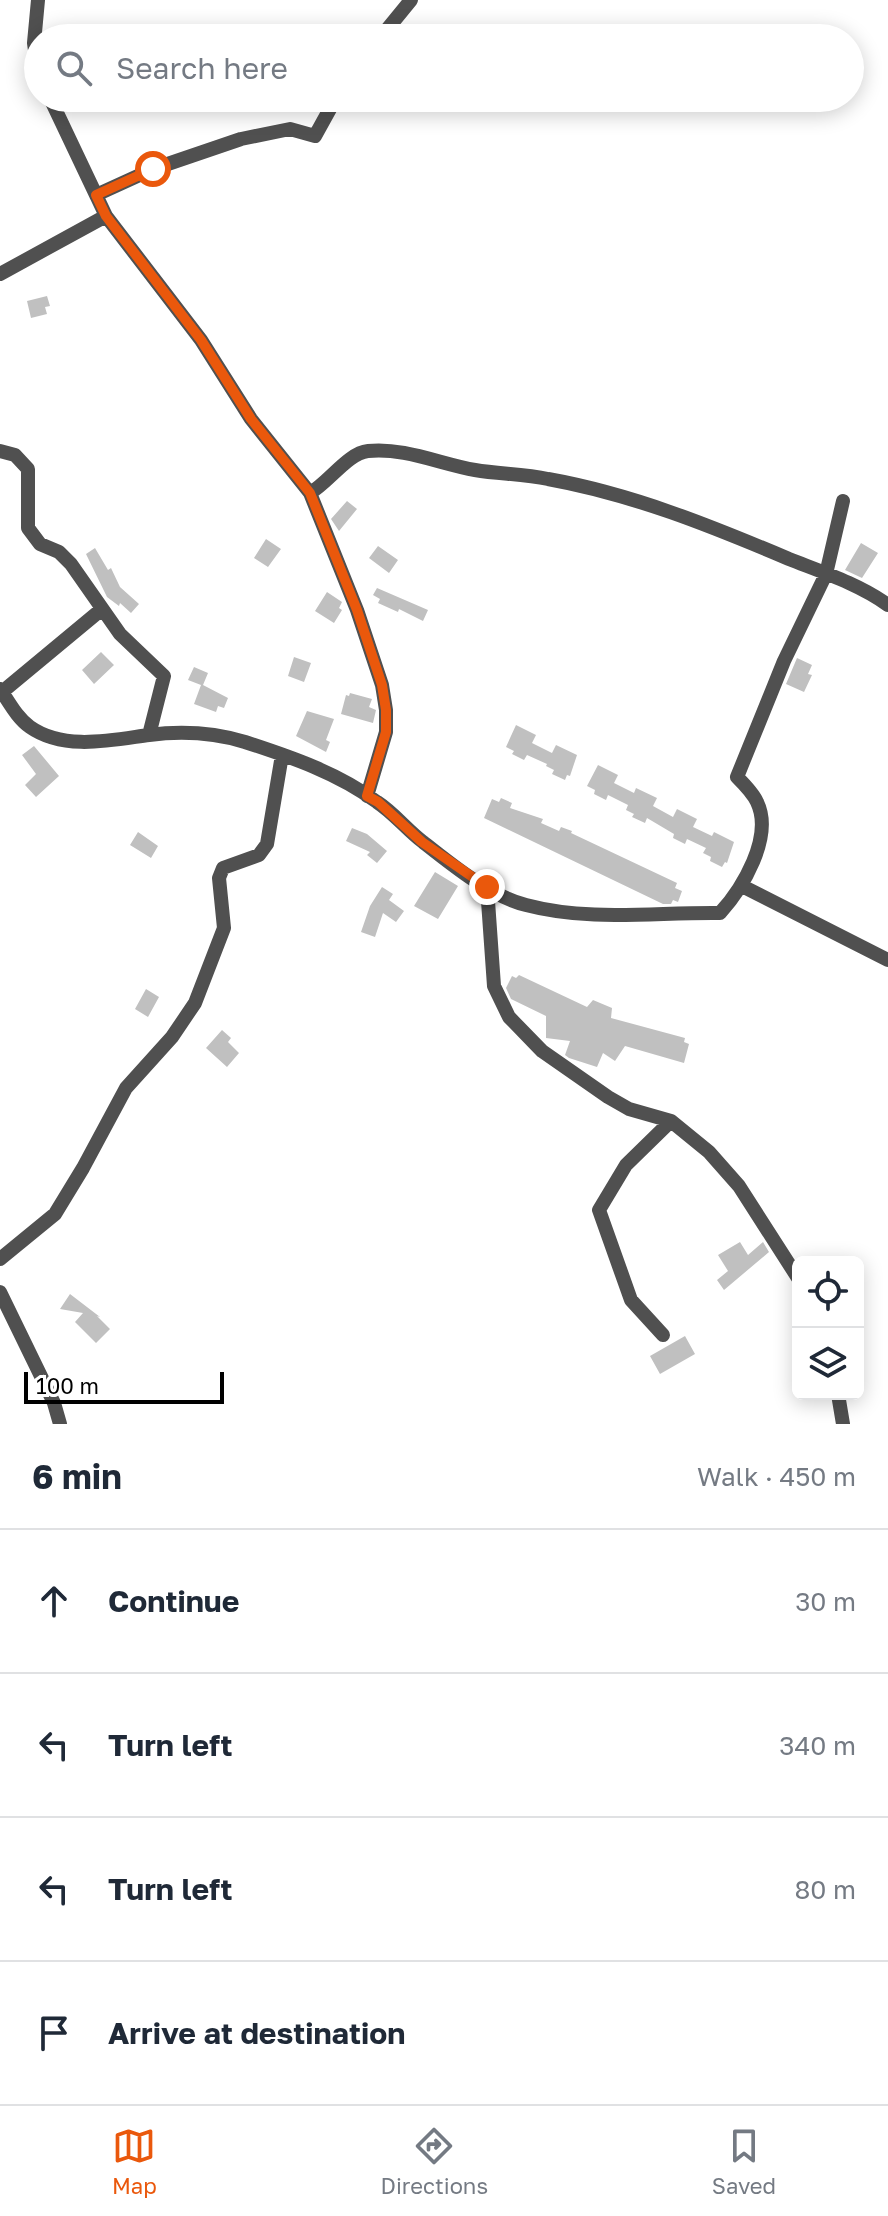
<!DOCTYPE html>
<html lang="en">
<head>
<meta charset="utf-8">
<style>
	body { margin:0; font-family:"Golos Text",sans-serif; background:#f6f6f7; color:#1f2937 }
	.controls { position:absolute; right:24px; bottom:24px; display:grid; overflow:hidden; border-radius:12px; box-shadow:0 4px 20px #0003 }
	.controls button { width:72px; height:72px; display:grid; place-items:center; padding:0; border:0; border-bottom:2px solid #e0e1e3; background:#fff; color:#1f2937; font:40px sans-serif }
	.scale { position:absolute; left:24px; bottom:20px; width:200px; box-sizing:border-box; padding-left:8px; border:4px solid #000; border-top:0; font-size:22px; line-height:28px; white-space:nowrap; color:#000; -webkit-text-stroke:6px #fff; paint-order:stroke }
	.stop { position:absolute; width:24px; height:24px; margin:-18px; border:6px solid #ea580c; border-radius:50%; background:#fff }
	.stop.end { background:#ea580c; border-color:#fff; box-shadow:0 2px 8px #0008 }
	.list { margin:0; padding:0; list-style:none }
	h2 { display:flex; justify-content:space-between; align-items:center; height:104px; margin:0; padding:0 32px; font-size:34px }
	h2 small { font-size:26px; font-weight:400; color:#747a83 }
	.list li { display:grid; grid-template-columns:52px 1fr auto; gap:24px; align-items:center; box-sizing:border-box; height:144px; padding:0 32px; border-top:2px solid #e0e1e3 }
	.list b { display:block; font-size:30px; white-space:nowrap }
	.list em { font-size:26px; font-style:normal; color:#747a83 }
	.icon { flex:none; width:44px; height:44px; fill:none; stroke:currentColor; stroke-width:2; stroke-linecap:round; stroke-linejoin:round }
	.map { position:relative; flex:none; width:888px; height:1424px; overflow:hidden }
	.search { position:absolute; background:#fff; box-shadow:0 4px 20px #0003; left:24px; right:24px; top:24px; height:88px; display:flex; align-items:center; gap:20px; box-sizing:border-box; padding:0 28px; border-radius:44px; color:#747a83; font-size:30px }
	.sheet { height:680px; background:#fff }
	nav { display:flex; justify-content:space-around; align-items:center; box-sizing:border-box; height:112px; border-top:2px solid #e0e1e3; background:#fff; font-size:22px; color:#747a83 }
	nav a { display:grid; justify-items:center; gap:4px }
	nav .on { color:#ea580c }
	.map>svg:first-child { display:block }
	.building { fill:#c0c0c0 }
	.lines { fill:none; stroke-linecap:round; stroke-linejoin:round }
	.street { stroke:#505050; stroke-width:14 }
	.route { stroke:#ea580c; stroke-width:10 }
</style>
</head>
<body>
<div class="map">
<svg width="888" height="1424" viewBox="0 0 888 1424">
	<rect width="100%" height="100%" fill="#fff"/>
	<path class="building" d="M47,296L50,306L45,307L47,314L31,318L27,301Z
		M347,501L357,509L339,531L331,519Z
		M266,539L281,549L268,567L254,558Z
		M861,543L878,553L862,578L845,570Z
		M378,546L398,560L389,573L369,558Z
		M95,548L108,570L111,568L120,587L139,604L131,613L120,603L119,606L107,597L86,554Z
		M377,588L428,610L423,621L399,609L398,612L378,603L380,599L373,595Z
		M327,592L342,602L339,608L342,610L334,623L315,611Z
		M101,652L114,665L94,684L82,670Z
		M294,657L311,663L304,682L288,676Z
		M797,658L812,665L808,674L812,675L804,692L786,684Z
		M194,667L208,673L203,685L228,698L224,708L218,706L216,712L194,704L201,685L188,680Z
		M350,693L372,699L369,707L376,710L373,723L341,714L346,695L349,696Z
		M307,711L334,719L326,740L330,742L326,752L296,736Z
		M516,725L536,735L532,743L552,753L556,745L577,755L570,776L567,775L565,780L552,774L554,770L546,766L547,764L527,755L524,760L512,754L514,751L506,747Z
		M34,746L59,776L36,797L25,785L36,774L22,755Z
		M598,765L618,775L614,783L634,793L636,788L657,798L653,806L673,817L677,809L697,819L693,827L712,836L714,832L734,842L727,863L725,862L722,867L710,861L711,857L703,853L706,848L687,839L685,844L673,838L674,834L647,818L645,823L632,817L634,814L626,810L628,805L608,795L606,800L594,794L595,790L587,786Z
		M501,798L512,803L510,808L543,819L541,823L559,831L561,827L572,831L571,833L677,883L675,888L682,891L678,902L673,900L671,904H663L484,818L492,799L499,802Z
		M352,828L367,834L387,851L377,863L367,855L370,852L346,841Z
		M138,832L158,846L151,858L130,845Z
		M435,872L458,886L438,919L414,906Z
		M382,887L393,894L389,900L404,911L396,922L383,913L375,937L361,932L370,906Z
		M519,975L587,1007L593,1000L612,1008L611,1018L685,1038L684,1042L689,1044L684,1063L625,1046L615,1061L603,1053L597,1067L569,1058L565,1055L570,1041L546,1038V1016L511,999L506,988L512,976L516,978Z
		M146,989L159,997L148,1017L135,1009Z
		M222,1030L231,1038L228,1042L239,1053L227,1067L206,1048Z
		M740,1242L748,1255L763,1242L769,1252L724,1290L717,1280L728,1271L718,1255Z
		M70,1294L100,1317L97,1316L110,1329L96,1343L75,1322L83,1313L60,1309Z
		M685,1336L695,1354L660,1374L650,1356Z"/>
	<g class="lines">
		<path class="street" d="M38,0L34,43L38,72
			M380,38L411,0
			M50,98L106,216L201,340L251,419L310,493L357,610L382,685L386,710V732L367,796
			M96,195L153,169L241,139L290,129L315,136L336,98
			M0,274L106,216
			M0,451L15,455L28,469V528L40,544L59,552L71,564L120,634L164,676L149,735
			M310,493C329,482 348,453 368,451C403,447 441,464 475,470C499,474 524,474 548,479C632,494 711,526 789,559C822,572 859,584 888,605
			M0,689C9,702 17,718 30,727C64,751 112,740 149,735C180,731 215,733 245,742C291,757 338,773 377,802C394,813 407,830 423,842C452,865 490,896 526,905C590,922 655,912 720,913C742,889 774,837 757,802C753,793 744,784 737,777L784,661L826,574L843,501
			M2,692L102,609
			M742,886L888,960
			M487,887L494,986L509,1017L542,1051L608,1097L629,1109L671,1121L709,1152L739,1186L798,1278
			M0,1259L55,1214L83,1168L126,1088L172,1037L195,1003L224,928L219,878L223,868L259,855L267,844L282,755
			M0,1292L54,1403L60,1424
			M663,1335L631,1300L599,1210L626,1165L671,1121
			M838,1394L843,1424"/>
	</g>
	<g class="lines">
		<path class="route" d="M153,169L96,195L106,216L201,340L251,419L310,493L357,610L382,685L386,710V732L367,796L378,802L422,842L487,887"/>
	</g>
</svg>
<div class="controls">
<button><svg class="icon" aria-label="locate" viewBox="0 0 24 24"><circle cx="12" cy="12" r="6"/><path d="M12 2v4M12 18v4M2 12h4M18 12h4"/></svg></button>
<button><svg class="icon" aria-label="layers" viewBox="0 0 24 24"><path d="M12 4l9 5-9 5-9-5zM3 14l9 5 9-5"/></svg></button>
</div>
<div class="scale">100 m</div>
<div class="stop" style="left:153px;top:169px"></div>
<div class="stop end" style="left:487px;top:887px"></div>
<div class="search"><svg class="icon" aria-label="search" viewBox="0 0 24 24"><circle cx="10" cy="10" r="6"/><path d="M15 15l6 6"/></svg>Search here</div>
</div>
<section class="sheet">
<h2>6 min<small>Walk · 450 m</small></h2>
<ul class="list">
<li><svg class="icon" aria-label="ahead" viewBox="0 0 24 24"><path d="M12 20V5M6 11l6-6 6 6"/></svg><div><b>Continue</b></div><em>30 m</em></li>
<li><svg class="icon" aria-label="left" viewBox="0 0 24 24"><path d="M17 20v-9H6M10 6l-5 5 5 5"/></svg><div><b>Turn left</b></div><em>340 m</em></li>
<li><svg class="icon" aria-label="left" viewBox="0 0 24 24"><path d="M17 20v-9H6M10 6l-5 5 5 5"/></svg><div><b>Turn left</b></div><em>80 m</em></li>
<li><svg class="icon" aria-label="arrive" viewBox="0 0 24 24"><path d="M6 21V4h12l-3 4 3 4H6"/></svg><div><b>Arrive at destination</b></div></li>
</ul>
</section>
<nav>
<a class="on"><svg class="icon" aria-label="map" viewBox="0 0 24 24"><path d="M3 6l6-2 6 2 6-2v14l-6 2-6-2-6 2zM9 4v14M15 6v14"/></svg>Map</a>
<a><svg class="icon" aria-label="directions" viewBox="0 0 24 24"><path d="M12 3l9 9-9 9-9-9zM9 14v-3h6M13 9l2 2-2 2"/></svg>Directions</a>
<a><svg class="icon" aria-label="saved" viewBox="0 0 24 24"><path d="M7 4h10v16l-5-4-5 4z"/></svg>Saved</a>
</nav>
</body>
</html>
